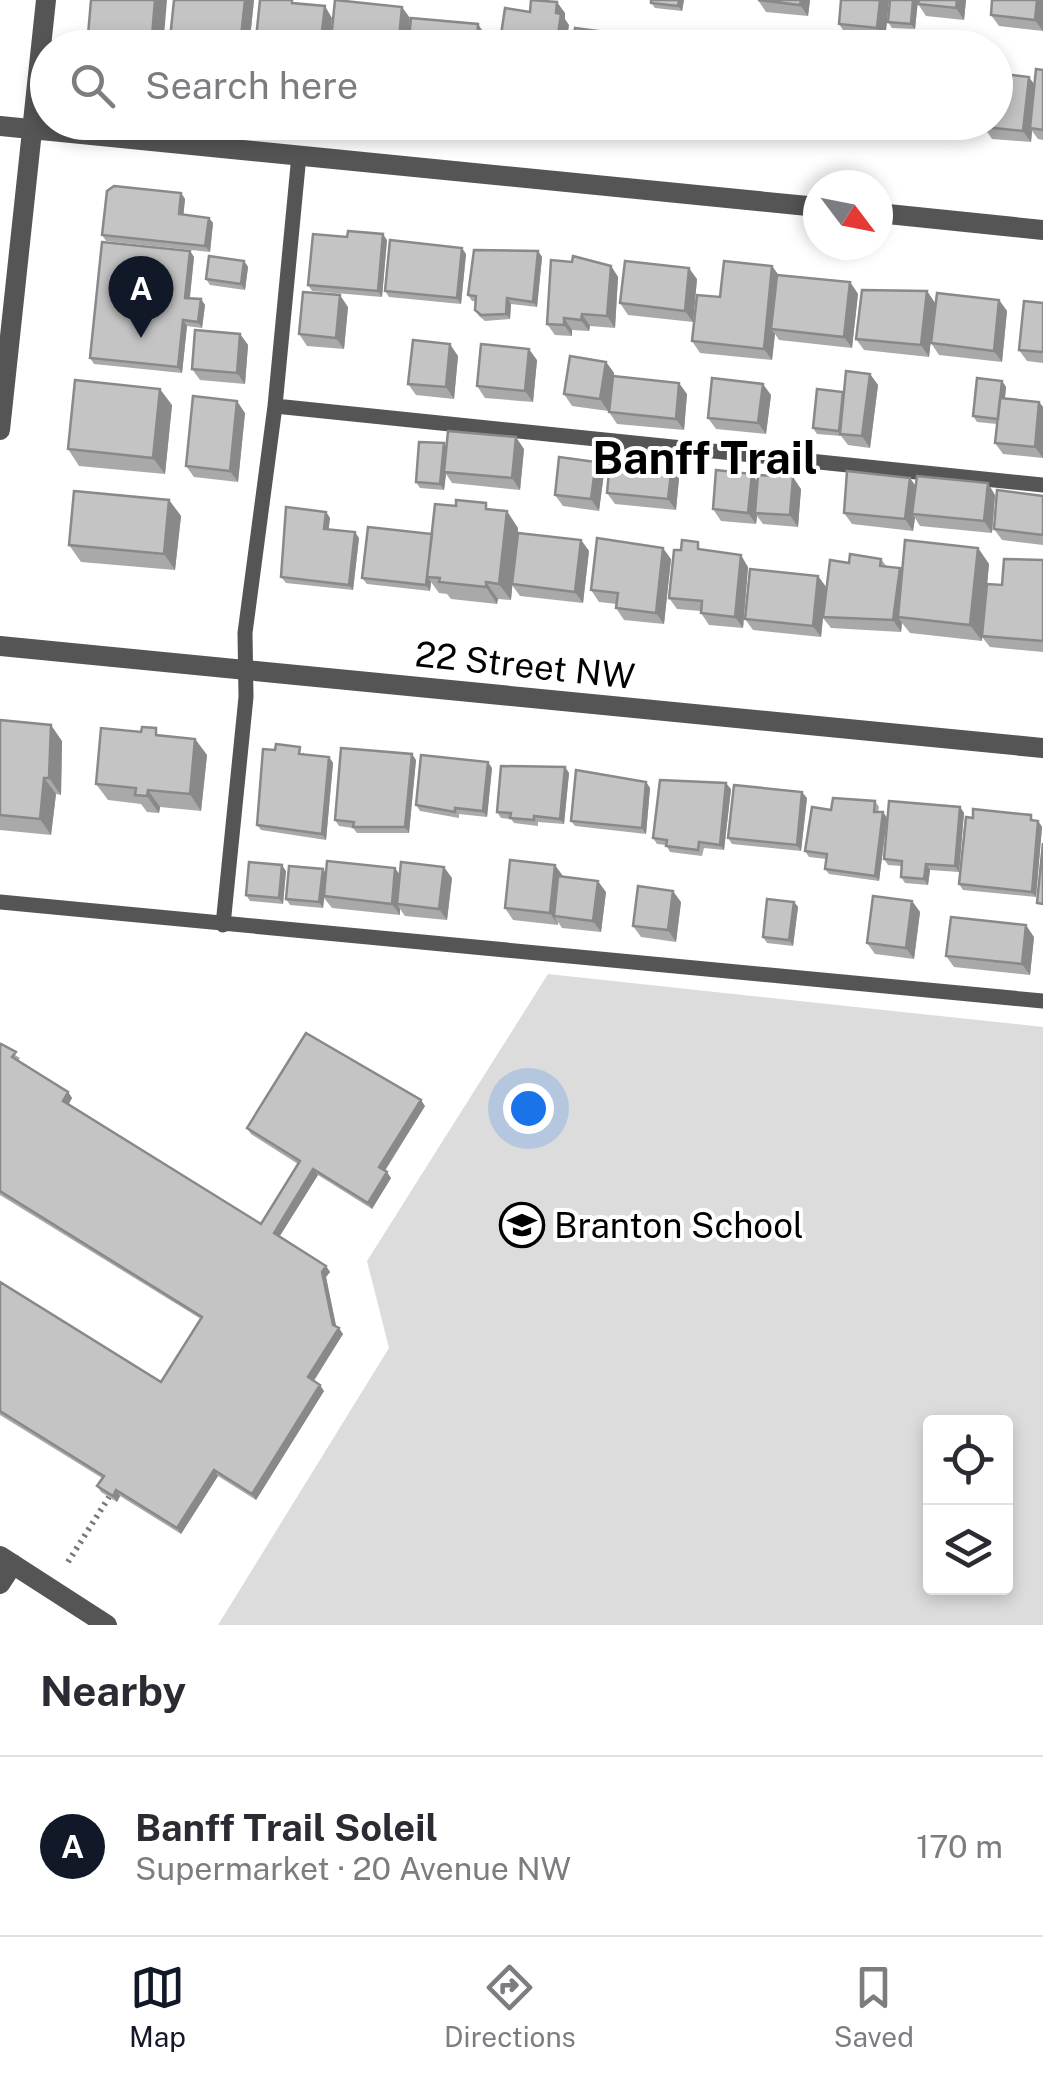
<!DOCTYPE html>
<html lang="en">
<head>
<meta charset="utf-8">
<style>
	body { margin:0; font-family:"Public Sans",sans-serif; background:#f7f7f7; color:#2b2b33 }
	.controls { position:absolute; right:30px; bottom:30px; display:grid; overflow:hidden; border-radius:10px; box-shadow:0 5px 15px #0003 }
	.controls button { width:90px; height:90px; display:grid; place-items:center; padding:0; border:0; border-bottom:2px solid #e1e1e2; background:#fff; color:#2b2b33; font:50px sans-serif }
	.compass { position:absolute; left:803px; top:170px; width:90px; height:90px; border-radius:50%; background:#fff; box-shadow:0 5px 15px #0003; rotate:122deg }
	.you { position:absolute; left:528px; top:1108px; width:35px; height:35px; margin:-25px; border:8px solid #fff; border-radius:50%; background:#1a73e8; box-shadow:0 0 0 15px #1a73e833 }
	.badge { display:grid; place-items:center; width:65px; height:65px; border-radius:50%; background:#111827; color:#fff; font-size:32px; font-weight:700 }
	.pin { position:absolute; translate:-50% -82px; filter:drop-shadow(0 2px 5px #0008) }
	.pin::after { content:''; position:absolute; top:52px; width:35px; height:30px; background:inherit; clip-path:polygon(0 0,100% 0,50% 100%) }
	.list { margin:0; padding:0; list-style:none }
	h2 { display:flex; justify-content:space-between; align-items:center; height:130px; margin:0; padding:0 40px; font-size:42px }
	h2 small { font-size:32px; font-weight:400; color:#7c7c81 }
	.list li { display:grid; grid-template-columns:65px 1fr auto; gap:30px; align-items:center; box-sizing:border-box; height:180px; padding:0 40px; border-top:2px solid #e1e1e2 }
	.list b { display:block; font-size:38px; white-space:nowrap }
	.list p { margin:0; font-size:32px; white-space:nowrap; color:#7c7c81 }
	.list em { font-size:32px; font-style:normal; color:#7c7c81 }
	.icon { flex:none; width:55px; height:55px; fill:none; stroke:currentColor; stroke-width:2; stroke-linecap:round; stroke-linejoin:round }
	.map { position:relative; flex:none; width:1043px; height:1625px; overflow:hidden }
	.search { position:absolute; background:#fff; box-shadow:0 5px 15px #0003; left:30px; right:30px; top:30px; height:110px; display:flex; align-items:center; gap:25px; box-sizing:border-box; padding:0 35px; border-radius:55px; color:#7c7c81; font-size:38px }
	.sheet { height:310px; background:#fff }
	nav { display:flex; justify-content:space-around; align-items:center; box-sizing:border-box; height:140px; border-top:2px solid #e1e1e2; background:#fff; font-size:28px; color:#7c7c81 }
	nav a { display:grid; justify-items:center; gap:5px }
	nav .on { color:#111827 }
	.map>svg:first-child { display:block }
	.green { fill:#dcdcdc; fill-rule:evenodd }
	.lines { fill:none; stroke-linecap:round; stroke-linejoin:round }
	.path { stroke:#777; stroke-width:6; stroke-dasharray:2.5 5; stroke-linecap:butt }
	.service { stroke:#555; stroke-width:15 }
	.minor { stroke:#555; stroke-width:20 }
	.wall { fill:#a9a9a9 }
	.shaded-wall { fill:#898989 }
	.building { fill:#c4c4c4; stroke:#898989; stroke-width:2.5 }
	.labels { text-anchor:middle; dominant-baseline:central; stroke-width:8; stroke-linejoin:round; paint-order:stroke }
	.street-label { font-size:35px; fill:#000; stroke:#fff }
	.poi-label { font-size:35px; fill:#000; stroke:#fff; text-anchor:start }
	.district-label { font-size:45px; font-weight:bold; fill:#000; stroke:#fff }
</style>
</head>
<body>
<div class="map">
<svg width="1043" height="1625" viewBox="0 0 1043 1625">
	<rect width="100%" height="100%" fill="#fff"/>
	<path class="green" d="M548,974L1043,1027V1625H218L389,1348L367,1261ZM1006,1422V1588H930V1422Z"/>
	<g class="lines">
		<path class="path" d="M68,1562L109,1497"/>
		<path class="service" d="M275,406L1043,485
			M0,902L1043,1001
			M223,925L246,697L245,633L275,406L299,155"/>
		<path class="minor" d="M0,126L818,207
			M878,213L1043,230
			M0,430L46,0
			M0,646L1043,748
			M0,1556L107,1625
			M0,1584L13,1564"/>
	</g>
	<path class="wall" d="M174,0H254L249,48H176L170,39Z
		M684,0L682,11L655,8L651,3Z
		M758,0H810L808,16L766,12Z
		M841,0H889L885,40L847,36L839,24Z
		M918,0L915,29L892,28L888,22Z
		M919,0H966L964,20L926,16L918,4Z
		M1043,0V31L999,26L991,15Z
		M1043,70V140L1038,139L1032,131L1031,142L992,139L986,130L963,128L959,122H996L1035,85Z
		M851,122H874V127Z
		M921,122H951V125Z
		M181,193L185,199L183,215L209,218L213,223L210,252L106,241L102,235Z
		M387,240L382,297L312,291L308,285Z
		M190,251L194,257L190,298L201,299L205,305L202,328L187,326L182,373L94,364L90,358Z
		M538,251L542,257L537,307L511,304L510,319L485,321L479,316L475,310L476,301H472L468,295Z
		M466,254L461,304L389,297L385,291Z
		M244,261L248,267L245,290L210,285L206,279Z
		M611,266L618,277L615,328L590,326L589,331L572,330V336L555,335L547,324Z
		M772,266L778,275L850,282L858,294L852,348L779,340L775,334L772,360L700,353L692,341L720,297Z
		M697,279L693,322L628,315L620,303Z
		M927,291L935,303L929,357L864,350L856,339Z
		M999,300L1007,311L1002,362L939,355L931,343Z
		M1043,303V363L1027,361L1019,350Z
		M348,307L344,349L307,346L299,334Z
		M240,334L248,345L245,384L200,380L192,369Z
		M458,356L454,399L416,395L408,384Z
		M537,360L533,402L485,398L477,386Z
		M606,362L614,373L613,377L687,394L684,430L617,424L609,412L611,390L608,411L572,406L564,394Z
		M870,374L878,385L870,448L848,445L841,436L817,434L813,428L843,392L844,394Z
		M1002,381L1006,387L1005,398L1039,402L1043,407V458L1003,454L995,443L997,424L977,422L973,416Z
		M771,395L766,434L716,429L708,418Z
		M172,405L165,474L79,466L68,449Z
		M245,413L238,482L194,477L186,466Z
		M444,443L446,447L524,449L520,490L452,483L446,474L444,490L420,488L416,482Z
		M596,462L604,473L599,511L563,506L555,495Z
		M680,468L676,510L615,504L607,493Z
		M757,482L801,489L798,527L763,524L757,516L756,524L721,521L713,509Z
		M916,486L995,495L992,533L920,526L915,518L913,531L852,524L844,513Z
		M1043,496V545L1002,540L994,529Z
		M169,500L181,516L175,570L81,562L69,545Z
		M491,510L518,528L516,550L581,540L589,551L583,603L520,596L512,585L511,600L498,599L497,604L451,599L447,594L439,593L431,582L430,591L367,584L362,578L432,534Z
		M326,512L330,518L328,529L359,538L353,590L286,583L281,577Z
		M978,548L989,564L987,584L1002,585L1043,560V652L990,647L982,637V641L910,633L902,623L901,632L831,628L823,618L821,637L753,630L745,619L818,576L826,587L849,563L881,559L887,567L902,572Z
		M704,550L748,567L743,628L709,625L701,613V611L677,609L669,598Z
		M671,559L664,624L624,620L616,608L617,604L599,602L591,590Z
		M0,720L62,741L61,795L56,794L51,835L0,830Z
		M162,736L195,739L207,755L201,811L160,807L159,813L147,812L141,804L108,800L96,784Z
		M304,752V755L329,757L333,763L326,840L261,830L257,825Z
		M416,760L409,833H357L353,828L339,826L335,820Z
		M565,767L569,773L564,824L538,822V826L514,823L511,819L501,818L497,812Z
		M492,768L487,817L459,814V818L420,811L416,805Z
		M646,782L650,788L646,834L575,826L571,821Z
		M731,789L724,850L704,848L702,856L670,852L666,845L657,844L653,838Z
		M807,798L801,851L732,844L728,838Z
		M875,801L879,807L878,812H883L887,818L879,881L829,874L825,869L826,859L809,857L805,851L831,810Z
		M960,807L964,813L959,872L930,870L928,885L905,883L901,877V866L888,865L884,859Z
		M1035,821H1038L1042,827L1036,897L963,890L959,884Z
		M323,869L326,873L400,875L452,878L447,920L405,916L400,909V915L332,908L324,898L323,908L290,905L286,899Z
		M286,871L283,904L250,901L246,895Z
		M563,877L606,892L601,932L562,928L558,922V925L513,920L505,908Z
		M912,901L920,912L914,959L875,954L867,943Z
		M681,902L676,942L641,937L633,926Z
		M794,902L798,907L793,946L767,943L763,937Z
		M1034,937L1030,975L954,967L946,956Z
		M0,1046L20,1058L18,1061L68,1092L72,1098L69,1104L261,1224L298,1164L251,1134L247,1128L425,1106L385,1171L391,1178L372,1209L318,1175L279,1237L326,1266L330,1272L326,1277L336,1327L343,1334L314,1381L324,1391L256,1500L218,1476L181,1534L120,1496L117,1502L101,1492L97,1486L102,1478L0,1415V1282L161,1382L201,1319L0,1195Z"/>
	<path class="shaded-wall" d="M155,0H167L163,48H151Z
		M245,0H254L249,48H241L240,46Z
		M679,0H684L682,11L678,6Z
		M801,0H810L808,16L800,5Z
		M880,0H889L885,40L877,28Z
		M913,0H918L915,29L911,24Z
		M957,0H966L964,20L956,8Z
		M1037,0H1043V31L1035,20Z
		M557,2L565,13V19L569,25L566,48H556Z
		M325,6L332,18L329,48H320Z
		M402,7L410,18L408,48H398Z
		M478,24L486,36L485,48H477Z
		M636,36L644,47V48H635Z
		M1029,77L1037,88L1030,128L1032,131L1031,142L1023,131Z
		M181,193L185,199L183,220L179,214Z
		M209,218L213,223L210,252L205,246Z
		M383,234L387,240L382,297L378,291Z
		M462,248L466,254L461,304L457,298Z
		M190,251L194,257L189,303L185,298Z
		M538,251L542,257L537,307L533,302Z
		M244,261L248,267L245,290L241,284Z
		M611,266L618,277L615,328L607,316Z
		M772,266L780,277L771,329L775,334L772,360L764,349Z
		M689,268L697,279L693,322L685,311Z
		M850,282L858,294L852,348L844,337Z
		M927,291L935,303L929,357L921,345Z
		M340,295L348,307L344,349L336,338Z
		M507,298L511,304L510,319L506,314Z
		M201,299L205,305L202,328L198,322Z
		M999,300L1007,311L1002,362L994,351Z
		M582,314L590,326L589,331L581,320Z
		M564,318L572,330V336L564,325Z
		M183,320L187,326L182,373L178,367Z
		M240,334L248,345L245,384L237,373Z
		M450,344L458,356L454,399L446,387Z
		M529,349L537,360L533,402L525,391Z
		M606,362L614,373L608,411L600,399Z
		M870,374L878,385L870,448L862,436Z
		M1002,381L1006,387L1002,425L998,419Z
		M679,383L687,394L684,430L676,419Z
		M763,384L771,395L766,434L758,423Z
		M160,389L172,405L165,474L153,458Z
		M237,401L245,413L238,482L230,471Z
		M1039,402L1043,407V458L1035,447Z
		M516,437L524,449L520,490L512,478Z
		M444,443L448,449L444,472L446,474L444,490L440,484Z
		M673,456L680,468L676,510L668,499Z
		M596,462L604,473L599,511L591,499Z
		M752,474L760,485L755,513L757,516L756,524L748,513Z
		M793,477L801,489L798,527L790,515Z
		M910,478L918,489L912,514L915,518L913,531L905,519Z
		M988,483L995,495L992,533L984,521Z
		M169,500L181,516L175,570L164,554Z
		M507,511L518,528L511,600L499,584Z
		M326,512L330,518L328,535L324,529Z
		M355,532L359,538L353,590L349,585Z
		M581,540L589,551L583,603L575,592Z
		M663,548L671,559L664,624L656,613Z
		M978,548L989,564L982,641L970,625Z
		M741,555L748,567L743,628L735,617Z
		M900,568L908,580L898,617L902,623L901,632L893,620Z
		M818,576L826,587L821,637L813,626Z
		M427,577L431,582L430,591L426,585Z
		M486,582L498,599L497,604L486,587Z
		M51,725L62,741L61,795L49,778Z
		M195,739L207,755L201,811L190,794Z
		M412,754L416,760L409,833L405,827Z
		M329,757L333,763L326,840L322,834Z
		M488,762L492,768L487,817L483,811Z
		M565,767L569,773L564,824L560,819Z
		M44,778L56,794L51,835L40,819Z
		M646,782L650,788L646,834L642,828Z
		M726,783L731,789L724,850L720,845Z
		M148,790L160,807L159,813L147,796Z
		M802,792L807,798L801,851L797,845Z
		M960,807L964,813L959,872L955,866Z
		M883,812L887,818L879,881L875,876Z
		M1038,821L1042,827L1036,897L1032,892Z
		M926,864L930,870L928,885L924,879Z
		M282,865L286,871L283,904L279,898Z
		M555,865L563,876L554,916L558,925L550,913Z
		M444,867L452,878L447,920L439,909Z
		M395,868L403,879L397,904L400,909V915L392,904Z
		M323,869L327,875L323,908L319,902Z
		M598,881L606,892L601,932L593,921Z
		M673,891L681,902L676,942L668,930Z
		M912,901L920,912L914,959L906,948Z
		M794,902L798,907L793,946L789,940Z
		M1026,925L1034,937L1030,975L1022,964Z
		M68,1092L72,1098L67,1106L63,1101Z
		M421,1100L425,1106L383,1173L379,1167Z
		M313,1169L318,1175L278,1239L274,1233Z
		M387,1172L391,1178L372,1209L368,1203Z
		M326,1266L330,1272L326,1277L337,1330L333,1325L322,1272Z
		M339,1328L343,1334L312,1383L308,1377Z
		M320,1385L324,1391L256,1500L252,1494Z
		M214,1470L218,1476L181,1534L177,1528Z
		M116,1490L120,1496L117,1502L113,1496Z"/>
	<path class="building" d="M91,0H155L151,48L87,47Z
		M174,0H245L240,46L170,39Z
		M260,0H292V3L325,6L320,48H255Z
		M335,0L402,7L398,48H330Z
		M531,0L557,2L556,13L561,14L556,48H499L505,8L530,12Z
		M651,0H679L678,6L651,3Z
		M758,0H801L800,5Z
		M841,0H880L877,28L839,24Z
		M890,0H913L911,24L888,22Z
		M919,0H957L956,8L918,4Z
		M992,0H1037L1035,20L991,15Z
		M411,18L478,24L477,48H408Z
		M575,28L636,36L635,48H573Z
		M646,35L715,42L714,48H645Z
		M1036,69L1043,70V130L1030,128Z
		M996,73L1029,77L1023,131L984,127L985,122H996Z
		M114,186L181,193L179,214L209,218L205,246L102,235L107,191Z
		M348,231L383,234L378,291L308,285L313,234L347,237Z
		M390,240L462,248L457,298L385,291Z
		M102,242L190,251L185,298L201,299L198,322L183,320L178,367L90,358Z
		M474,250L538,251L533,302L507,298L506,314L481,315L475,310L476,296L468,295Z
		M209,256L244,261L241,284L206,279Z
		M573,256L611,266L607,316L582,314L581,320L564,318V325L547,324L551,260L572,262Z
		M625,261L689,268L685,311L620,303Z
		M724,261L772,266L764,349L692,341L697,295L720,297Z
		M777,275L850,282L844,337L771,329Z
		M862,290L927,291L921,345L856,339Z
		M303,292L340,295L336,338L299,334Z
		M937,293L999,300L994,351L931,343Z
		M1024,301L1043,303V352L1019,350Z
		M195,330L240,334L237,373L192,369Z
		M413,340L450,344L446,387L408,384Z
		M481,344L529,349L525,391L477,386Z
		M570,356L606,362L600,399L564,394Z
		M846,371L870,374L862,436L840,434Z
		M613,376L679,383L676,419L609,412Z
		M712,378L763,384L758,423L708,418Z
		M977,378L1002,381L998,419L973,416Z
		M75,380L160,389L153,458L68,449Z
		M817,389L843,392L839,431L813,428Z
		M193,396L237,401L230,471L186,466Z
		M1000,398L1039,402L1035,447L995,443Z
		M448,431L516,437L512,478L444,472Z
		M419,442L444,443L440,484L416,482Z
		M611,450L673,456L668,499L607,493Z
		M559,457L596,462L591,499L555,495Z
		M716,470L752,474L748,513L713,509Z
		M847,471L910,478L905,519L844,513Z
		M758,475L793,477L790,515L755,513Z
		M917,476L988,483L984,521L912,514Z
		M997,490L1043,496V535L994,529Z
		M74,491L169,500L164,554L69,545Z
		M456,500L486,503V509L507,511L499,584L486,582V587L439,582L440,578L427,577L435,504L456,506Z
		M286,507L326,512L324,529L355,532L349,585L281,577Z
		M368,527L432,534L426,585L362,578Z
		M518,533L581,540L575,592L512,584Z
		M597,538L663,548L656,613L616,608L618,593L591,590Z
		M682,540L698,542V549L741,555L735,617L701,613L702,601L669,598L674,550H681Z
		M905,540L978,548L970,625L898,617Z
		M850,554L881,559L880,566L900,568L893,620L823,617L830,560L849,563Z
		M1004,559L1043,560V641L982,636L987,584L1002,585Z
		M750,569L818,576L813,626L745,619Z
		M0,720L51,725L49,778H44L40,819L0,815Z
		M142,727L156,728V735L195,739L190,794L148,790L147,796L135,795L136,788L96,784L101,728L141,732Z
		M276,744L300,747L299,754L329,757L322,834L257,825L263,749L275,750Z
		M341,748L412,754L405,827H353L354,822L335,820Z
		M421,755L488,762L483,811L455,808V812L416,805Z
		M501,766L565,767L560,819L534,816V820L510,818L511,813L497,812Z
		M576,770L646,782L642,828L571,821Z
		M660,780L726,783L720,845L699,842L698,850L666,846L667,840L653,838Z
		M734,785L802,792L797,845L728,838Z
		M833,798L875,801L874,812H883L875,876L825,869L827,854L805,851L812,807L831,810Z
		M889,801L960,807L955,866L926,864L924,879L901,877L902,861L884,859Z
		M973,809L1031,815V820L1038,821L1032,892L959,884L966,817L973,818Z
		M1043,843V904L1037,903Z
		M510,860L555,865L550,913L505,908Z
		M327,861L395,868L392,904L324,896Z
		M249,862L282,865L279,898L246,895Z
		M401,862L444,867L439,909L397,904Z
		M289,866L323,869L319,902L286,899Z
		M558,876L598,881L593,921L554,916Z
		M638,886L673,891L668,930L633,926Z
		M873,896L912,901L906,948L867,943Z
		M767,899L794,902L789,940L763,937Z
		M951,917L1026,925L1022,964L946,956Z
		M306,1033L421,1100L379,1167L387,1172L368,1203L313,1169L274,1233L326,1266L322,1272L333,1325L339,1328L308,1377L320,1385L252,1494L214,1470L177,1528L116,1490L113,1496L97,1486L104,1476L0,1411V1282L161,1382L202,1317L0,1191V1046L1,1044L16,1052L12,1057L68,1092L63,1101L261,1224L300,1161L247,1128Z"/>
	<defs>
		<symbol id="school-ring" viewBox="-11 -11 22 22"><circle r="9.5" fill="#fff" stroke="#000" stroke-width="1.5"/><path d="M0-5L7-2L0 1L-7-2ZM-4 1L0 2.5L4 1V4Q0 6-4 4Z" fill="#000"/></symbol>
	</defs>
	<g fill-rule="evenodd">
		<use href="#school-ring" x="497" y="1200" width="50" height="50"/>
	</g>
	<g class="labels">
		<g class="street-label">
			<text transform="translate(525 665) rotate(6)">22 Street NW</text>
		</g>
		<g class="poi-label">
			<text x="554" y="1225">Branton School</text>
		</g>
		<g class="district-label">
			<text x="705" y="457">Banff Trail</text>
		</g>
	</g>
</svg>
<div class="controls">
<button><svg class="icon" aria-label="locate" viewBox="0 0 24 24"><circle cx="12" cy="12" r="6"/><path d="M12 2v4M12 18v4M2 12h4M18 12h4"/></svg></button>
<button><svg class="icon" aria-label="layers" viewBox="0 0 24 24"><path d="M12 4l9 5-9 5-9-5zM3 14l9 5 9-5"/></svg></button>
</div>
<svg class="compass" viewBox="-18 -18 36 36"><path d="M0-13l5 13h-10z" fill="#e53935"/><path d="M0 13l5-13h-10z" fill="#7c7c81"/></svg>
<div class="you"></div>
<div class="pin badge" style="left:141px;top:338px">A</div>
<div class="search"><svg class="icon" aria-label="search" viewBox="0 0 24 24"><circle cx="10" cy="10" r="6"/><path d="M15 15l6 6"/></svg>Search here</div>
</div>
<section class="sheet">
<h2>Nearby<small></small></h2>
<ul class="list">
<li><span class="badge">A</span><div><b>Banff Trail Soleil</b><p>Supermarket · 20 Avenue NW</p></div><em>170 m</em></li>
</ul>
</section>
<nav>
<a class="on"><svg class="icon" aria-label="map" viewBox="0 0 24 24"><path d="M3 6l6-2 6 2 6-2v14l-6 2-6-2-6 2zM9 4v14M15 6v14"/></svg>Map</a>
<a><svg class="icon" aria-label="directions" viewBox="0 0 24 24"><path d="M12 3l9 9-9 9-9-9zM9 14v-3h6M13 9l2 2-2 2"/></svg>Directions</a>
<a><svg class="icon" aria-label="saved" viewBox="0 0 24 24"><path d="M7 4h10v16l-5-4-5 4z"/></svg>Saved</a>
</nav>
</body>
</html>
